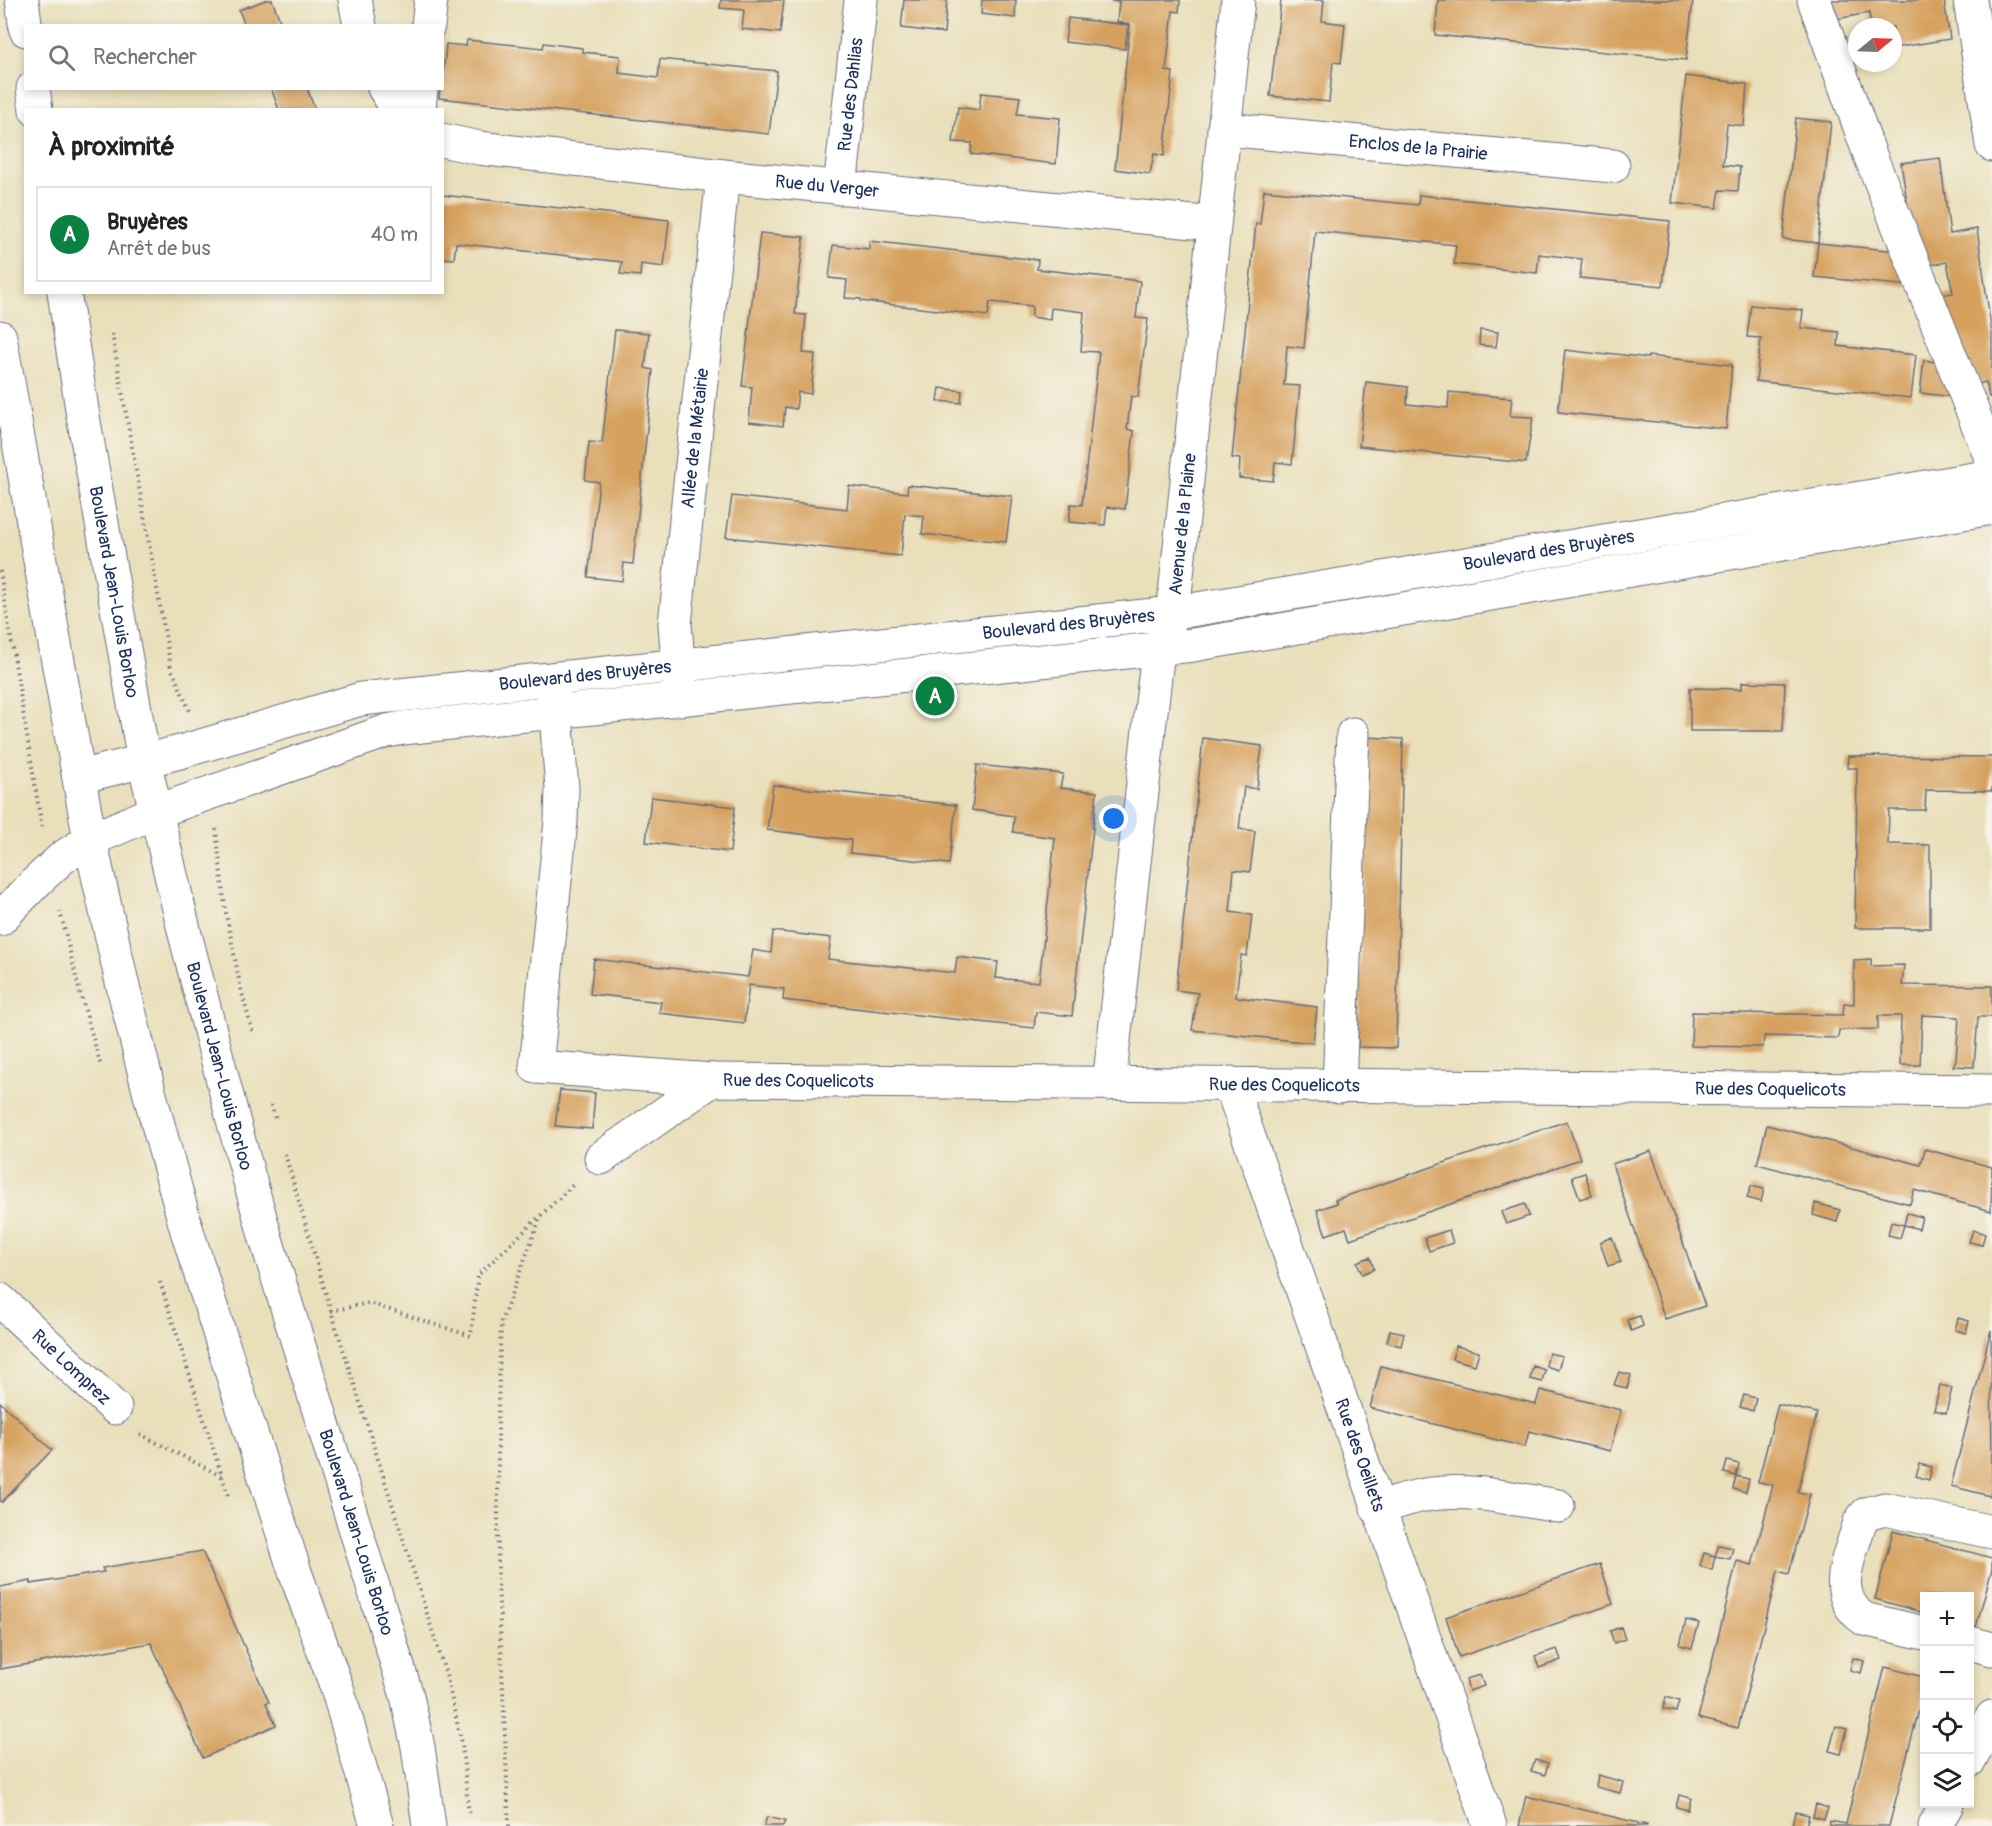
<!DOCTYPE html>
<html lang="fr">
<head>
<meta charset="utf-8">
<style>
	body { margin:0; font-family:Pangolin,sans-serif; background:#f2f2f2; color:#222 }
	.controls { position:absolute; right:18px; bottom:18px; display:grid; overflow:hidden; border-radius:0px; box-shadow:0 3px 9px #0003 }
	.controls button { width:54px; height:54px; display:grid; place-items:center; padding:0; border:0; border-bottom:2px solid #e0e0e0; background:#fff; color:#222; font:30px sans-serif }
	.compass { position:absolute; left:1848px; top:18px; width:54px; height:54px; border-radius:50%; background:#fff; box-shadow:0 3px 9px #0003; rotate:71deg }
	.you { position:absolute; left:1114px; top:819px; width:21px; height:21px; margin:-15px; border:4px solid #fff; border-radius:50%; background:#1a73e8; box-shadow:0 0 0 9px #1a73e833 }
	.badge { display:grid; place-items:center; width:39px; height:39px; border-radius:50%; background:#0b8043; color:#fff; font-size:20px; font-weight:700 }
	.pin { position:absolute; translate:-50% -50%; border:3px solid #fff; box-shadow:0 2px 6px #0006 }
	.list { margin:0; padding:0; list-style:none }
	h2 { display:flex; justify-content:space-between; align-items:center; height:78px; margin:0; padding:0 24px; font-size:26px }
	h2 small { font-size:20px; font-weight:400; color:#767676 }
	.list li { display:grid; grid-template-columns:39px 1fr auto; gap:18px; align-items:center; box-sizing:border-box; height:96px; margin:0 12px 12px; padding:0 12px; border:2px solid #e0e0e0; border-radius:0px }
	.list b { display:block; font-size:22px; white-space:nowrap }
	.list p { margin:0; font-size:20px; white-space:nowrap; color:#767676 }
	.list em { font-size:20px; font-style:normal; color:#767676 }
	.icon { flex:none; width:33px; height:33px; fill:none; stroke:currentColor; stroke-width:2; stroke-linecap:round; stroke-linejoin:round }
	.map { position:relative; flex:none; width:1992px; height:1826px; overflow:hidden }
	.search { position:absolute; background:#fff; box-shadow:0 3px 9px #0003; left:24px; top:24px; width:420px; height:66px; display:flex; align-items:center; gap:15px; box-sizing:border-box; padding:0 21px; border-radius:0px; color:#767676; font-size:22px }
	.panel { position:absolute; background:#fff; box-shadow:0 3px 9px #0003; left:24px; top:108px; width:420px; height:186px; border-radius:0px }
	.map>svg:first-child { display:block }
	.building { fill:#d6a15f }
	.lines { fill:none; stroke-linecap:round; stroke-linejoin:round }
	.minor-casing { stroke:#636d7e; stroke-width:35 }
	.major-casing { stroke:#636d7e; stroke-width:35 }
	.path { stroke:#636d7e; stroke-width:4; stroke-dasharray:1.5 4.5; stroke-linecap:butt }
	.minor { stroke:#fff; stroke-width:33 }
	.major { stroke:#fff; stroke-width:33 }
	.labels { text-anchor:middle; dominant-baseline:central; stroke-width:4.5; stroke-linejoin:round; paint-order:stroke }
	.street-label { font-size:18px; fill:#1b2f5e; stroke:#f7f3e8 }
</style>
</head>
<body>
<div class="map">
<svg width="1992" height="1826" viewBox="0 0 1992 1826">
	<rect width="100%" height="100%" fill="#f7f3e8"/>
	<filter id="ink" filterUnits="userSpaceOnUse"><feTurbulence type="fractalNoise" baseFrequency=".0167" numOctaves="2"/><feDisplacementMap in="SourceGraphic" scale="12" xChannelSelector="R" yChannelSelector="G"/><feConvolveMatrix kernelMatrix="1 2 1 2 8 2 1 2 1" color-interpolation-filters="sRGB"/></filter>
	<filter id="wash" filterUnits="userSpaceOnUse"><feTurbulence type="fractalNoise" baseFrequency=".008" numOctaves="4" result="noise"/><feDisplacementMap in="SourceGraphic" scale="24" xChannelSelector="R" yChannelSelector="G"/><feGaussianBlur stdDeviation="1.35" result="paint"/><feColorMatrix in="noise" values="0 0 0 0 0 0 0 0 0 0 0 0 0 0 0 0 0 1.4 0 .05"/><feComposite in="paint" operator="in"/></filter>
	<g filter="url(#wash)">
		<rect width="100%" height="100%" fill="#e9dfba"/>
		<g id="blocks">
			<path class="building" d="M266,0H272L282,26H245L239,10Z
				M721,0H784L780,33L742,29L744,10L720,8Z
				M904,0H947L944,33L901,28Z
				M982,0H1016L1015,18L981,14Z
				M1112,0H1180L1179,12L1173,11L1166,71L1173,72L1164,156L1154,154L1150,174L1115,169L1130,24L1117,22L1119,2L1112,1Z
				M1281,0H1324L1322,21L1345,24L1341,63L1333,62L1329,102L1270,96Z
				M1438,0H1693L1686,60L1435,35Z
				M1823,0H1944L1950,39L1893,48V27H1871L1869,13L1831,20Z
				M1068,18L1128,25L1125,49L1065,42Z
				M467,40L543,48L544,43L582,48V52L620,56L619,73L658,78L660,59L777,71L769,134L439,98L440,88H442L446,44L466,46Z
				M1686,76L1747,84L1744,126L1727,124L1723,165L1740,167L1738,191L1720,190L1717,208L1672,203Z
				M271,88H307L315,110H279Z
				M981,93L1020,97L1017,114L1060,118L1056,164L971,154L972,143L953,142L958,107L979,110Z
				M1796,118L1831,122L1818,243L1783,239Z
				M1940,158L1950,234L1977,229L1992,334V397H1989L1986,382L1974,385L1934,296L1953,293L1947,262L1923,266L1913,240L1901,163Z
				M1264,190L1418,205L1419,195L1670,221L1663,286L1580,278L1582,259L1539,254L1537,273L1454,264L1456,245L1315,231L1304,348L1287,346L1284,385L1300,386L1292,464L1275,462L1273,481L1239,478L1240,459L1232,458L1256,223L1260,224Z
				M442,195L669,220L664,267L641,264L640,276L620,274L622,262L456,243L454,259L442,258Z
				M760,233L804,237L795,314L806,315L803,353L815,354L811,394L798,392L796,409L785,407L783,426L749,422L752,387L742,386Z
				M869,241L1038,260L1037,269L1140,281L1136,318L1148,319L1138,397L1131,396L1127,429L1134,431L1125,509L1107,507L1105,525L1069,522L1071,504L1082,505L1099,352L1081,351L1084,312L1051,308L1050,320L1032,317V306L990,302L988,316L861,301V299L845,298L847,280L829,278L833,245L869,249Z
				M1818,243L1897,251L1911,286L1814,277Z
				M1751,305L1803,310L1801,328L1839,332L1838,346L1916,355L1911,398L1756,381L1761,338L1747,337Z
				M615,330L649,333L645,368L653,370L633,564L624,563L622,581L588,577L599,482L585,480L589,442L602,443Z
				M1480,330L1498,332L1496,347L1479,345Z
				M1565,350L1607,355V353L1648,358V356L1732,365L1726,429L1558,412Z
				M1924,360L1941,363L1954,397L1920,393Z
				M1366,382L1408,387L1407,404L1448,408L1449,392L1512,398L1510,416L1533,417L1526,463L1359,446Z
				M940,388L962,391L961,403L938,401Z
				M908,485L1012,496L1006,542L922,534L924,516L905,514L901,556L726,537L732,496L847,509L849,486L907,493Z
				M1742,682L1785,683L1783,731H1690V688L1742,689Z
				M1366,737L1403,739L1396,1048L1358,1047Z
				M1203,738L1262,746L1257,789L1244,787L1239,829L1255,831L1250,872L1234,870L1230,912L1252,915L1247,956L1241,955L1236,997L1317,1007L1313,1043L1192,1030L1198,993L1176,990Z
				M1848,756L1992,757V791L1926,790L1925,810H1889L1888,844L1930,845V928H1855L1857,768H1847Z
				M977,765L1063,774L1060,788L1097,792L1072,1016L1036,1012L1034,1028L783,1000L784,989L749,985L744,1023L659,1013L661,1002L590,994L594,959L748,977L753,950L771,953L773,931L831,938L828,959L955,973L957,957L998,962L996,978L1039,982L1055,838L1013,832L1014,816L972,810Z
				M773,785L956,805L949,864L850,853L851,840L767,830Z
				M651,797L735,807L730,852L646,842Z
				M1871,959V966L1904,965L1902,985L1992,986V1017H1978L1974,1067L1953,1066L1956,1060L1959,1017L1922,1015L1920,1065H1900L1901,1016H1878V1029L1839,1030L1838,1038L1764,1036L1763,1047L1691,1046L1692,1012L1843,1015L1844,1003L1854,1004V960Z
				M560,1090L595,1093L592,1129L555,1126Z
				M1567,1121L1580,1159L1350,1239L1346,1228L1326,1235L1317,1210L1337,1203L1335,1200Z
				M1767,1125L1921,1165L1925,1149L1992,1167L1991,1211L1914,1190L1910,1204L1757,1164Z
				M1651,1151L1705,1306L1665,1319L1612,1164Z
				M1585,1173L1592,1195L1580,1199L1572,1177Z
				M1751,1186L1764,1189L1761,1202L1747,1198Z
				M1815,1203L1840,1210L1837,1222L1813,1215Z
				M1525,1204L1529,1216L1506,1224L1501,1212Z
				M1907,1213L1922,1217L1919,1229L1904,1225Z
				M1891,1222L1904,1225L1900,1238L1888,1235Z
				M1449,1230L1453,1243L1429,1251L1425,1238Z
				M1973,1230L1985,1234L1982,1245L1969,1242Z
				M1612,1237L1621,1262L1608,1266L1600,1242Z
				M1370,1257L1374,1269L1362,1274L1357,1262Z
				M1640,1316L1643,1326L1631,1331L1627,1320Z
				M1958,1318L1969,1321L1966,1333L1955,1330Z
				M1390,1330L1404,1333L1401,1346L1387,1342Z
				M1991,1330L1992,1488L1990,1496L1951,1486Z
				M1456,1346L1479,1352L1475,1365L1452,1359Z
				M1549,1353L1562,1356L1558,1370L1546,1366Z
				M1381,1366L1536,1404L1540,1390L1621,1410L1610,1451L1529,1431L1525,1447L1370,1408Z
				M1533,1366L1545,1370L1542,1382L1530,1379Z
				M1619,1372L1631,1375L1627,1388L1614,1385Z
				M1940,1385L1952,1388L1946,1413L1934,1410Z
				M1744,1395L1756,1398L1753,1411L1740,1407Z
				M0,1402L52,1450L2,1502L0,1501Z
				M1778,1404L1817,1413L1798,1492L1810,1494L1789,1574L1778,1571L1738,1728L1698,1718L1737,1561L1752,1565L1773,1485L1758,1482Z
				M1727,1461L1739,1464L1736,1476L1724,1473Z
				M1920,1464L1932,1467L1929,1480L1916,1476Z
				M1736,1476L1749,1479L1746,1492L1733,1489Z
				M1893,1531L1992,1558V1569L1976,1627L1970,1625V1596H1924V1613L1875,1599Z
				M1719,1545L1733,1548L1730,1559L1715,1556L1712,1570L1700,1566L1704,1553L1715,1556Z
				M202,1551L269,1702L266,1703L276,1725L203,1758L151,1643L0,1669V1587L31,1581V1584L104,1572L102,1568Z
				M1600,1564L1613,1604L1459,1657L1446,1617Z
				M1686,1620L1699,1623L1692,1648L1680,1645Z
				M1621,1627L1625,1639L1614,1643L1610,1631Z
				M1557,1649L1561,1660L1539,1668L1535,1656Z
				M1853,1658L1864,1661L1861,1673L1850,1670Z
				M1885,1667L1924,1677V1690L1889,1826H1829L1830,1821L1846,1824Z
				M1480,1675L1484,1686L1469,1691L1466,1679Z
				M1666,1697L1679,1701L1676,1712L1663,1709Z
				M1836,1726L1847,1729L1841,1754L1829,1751Z
				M1535,1760L1548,1763L1545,1775L1531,1771Z
				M1598,1775L1623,1782L1620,1793L1596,1787Z
				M1679,1795L1691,1798L1688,1810L1676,1807Z
				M1526,1796L1647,1825V1826H1519Z
				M1816,1804L1828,1808L1824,1819L1813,1816Z
				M1796,1812L1809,1815L1806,1826L1793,1825Z
				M767,1817L785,1821L783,1826H764Z"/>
		</g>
	</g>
	<g filter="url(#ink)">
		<use href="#blocks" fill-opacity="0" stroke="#636d7e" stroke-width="1.5"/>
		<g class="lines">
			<defs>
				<g id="minor">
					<path d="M355,0L360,26"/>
					<path d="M1814,0L1870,155L1992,460"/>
					<path d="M1970,0L1992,145"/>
					<path d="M428,26L431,0"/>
					<path d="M384,88L398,110"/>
					<path d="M419,110L421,88"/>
					<path id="s1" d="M1224,129L1613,166"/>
					<path id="s2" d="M442,140L479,148L723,176L1214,224"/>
					<path id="s3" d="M840,188L861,0"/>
					<path id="s4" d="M680,687L675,624L723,176"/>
					<path d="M554,692L562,788L561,821L536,1067L712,1080"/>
					<path id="s5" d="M79,777L180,752L361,699L1173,613L1992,476"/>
					<path d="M0,919L36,882L62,858L90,840L155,812L387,731L403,728L1193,645L1992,508"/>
					<path id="s6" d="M1230,1083L1490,1826"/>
					<path id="s7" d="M1109,1084L1158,650L1173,613L1238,0"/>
					<path d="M1339,1087L1353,734"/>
					<path id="s8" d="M601,1158L712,1080L1992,1091"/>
					<path id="s9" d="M0,1300L115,1408"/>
					<path d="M1377,1508C1395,1503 1413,1496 1432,1494C1471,1488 1518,1500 1558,1506"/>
					<path d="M1924,1633L1864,1619C1828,1594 1851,1555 1860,1522L1866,1514L1885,1509L1992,1532"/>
					<path d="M1970,1643L1992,1649"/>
					<path d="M1970,1760L1992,1717"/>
					<path d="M1935,1826L1947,1804"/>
				</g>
				<g id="major">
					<path d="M22,0L26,30"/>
					<path d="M33,88L36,110"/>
					<path id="s10" d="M64,292L83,416L144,761L185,934L235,1127L266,1239L407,1696L418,1747L429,1826"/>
					<path d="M0,337L90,840L121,978L150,1095L187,1231L295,1572L338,1691L377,1826"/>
				</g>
			</defs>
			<use href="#minor" class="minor-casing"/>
			<use href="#major" class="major-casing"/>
			<path class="path" d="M112,334L171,668L190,711
				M0,571L42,828
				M216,829L225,908L241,989L253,1034
				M60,911L79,989L101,1066
				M271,1105L276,1121
				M285,1154L331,1311L446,1674L462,1744L469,1816
				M160,1282L228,1495
				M331,1311L369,1303L471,1336L478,1275L574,1184
				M140,1434L221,1476
				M509,1826L498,1580V1407L501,1322L541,1216"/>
			<use href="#minor" class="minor"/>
			<use href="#major" class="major"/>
		</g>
	</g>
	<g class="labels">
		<g class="street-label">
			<text stroke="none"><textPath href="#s3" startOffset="94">Rue des Dahlias</textPath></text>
			<text stroke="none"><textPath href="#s1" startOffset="195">Enclos de la Prairie</textPath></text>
			<text stroke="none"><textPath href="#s2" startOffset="388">Rue du Verger</textPath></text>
			<text stroke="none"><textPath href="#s4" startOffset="250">Allée de la Métairie</textPath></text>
			<text stroke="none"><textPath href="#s7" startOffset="566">Avenue de la Plaine</textPath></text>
			<text stroke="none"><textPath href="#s5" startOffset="1490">Boulevard des Bruyères</textPath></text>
			<text stroke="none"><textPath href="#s10" startOffset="304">Boulevard Jean-Louis Borloo</textPath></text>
			<text stroke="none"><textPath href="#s5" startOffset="1004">Boulevard des Bruyères</textPath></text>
			<text stroke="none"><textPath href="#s5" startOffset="518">Boulevard des Bruyères</textPath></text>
			<text stroke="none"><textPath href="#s10" startOffset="790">Boulevard Jean-Louis Borloo</textPath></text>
			<text stroke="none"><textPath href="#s8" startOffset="222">Rue des Coquelicots</textPath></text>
			<text stroke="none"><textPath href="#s8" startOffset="708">Rue des Coquelicots</textPath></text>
			<text stroke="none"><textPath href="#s8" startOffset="1194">Rue des Coquelicots</textPath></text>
			<text stroke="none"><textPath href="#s9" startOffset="98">Rue Lomprez</textPath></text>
			<text stroke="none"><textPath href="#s6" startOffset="394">Rue des Oeillets</textPath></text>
			<text stroke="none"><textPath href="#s10" startOffset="1276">Boulevard Jean-Louis Borloo</textPath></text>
		</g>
	</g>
</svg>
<div class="controls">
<button>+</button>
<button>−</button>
<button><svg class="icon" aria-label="locate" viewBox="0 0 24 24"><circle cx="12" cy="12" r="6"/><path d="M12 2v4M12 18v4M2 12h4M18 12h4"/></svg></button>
<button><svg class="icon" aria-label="layers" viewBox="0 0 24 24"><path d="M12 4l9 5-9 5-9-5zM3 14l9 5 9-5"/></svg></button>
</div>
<svg class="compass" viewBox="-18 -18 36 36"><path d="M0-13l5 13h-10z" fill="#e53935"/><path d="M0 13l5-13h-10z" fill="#767676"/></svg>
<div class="you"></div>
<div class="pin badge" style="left:935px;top:696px">A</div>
<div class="search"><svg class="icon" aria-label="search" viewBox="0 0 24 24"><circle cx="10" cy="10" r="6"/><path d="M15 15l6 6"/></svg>Rechercher</div>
<section class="panel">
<h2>À proximité<small></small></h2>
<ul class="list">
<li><span class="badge">A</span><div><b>Bruyères</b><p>Arrêt de bus</p></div><em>40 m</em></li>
</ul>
</section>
</div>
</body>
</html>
